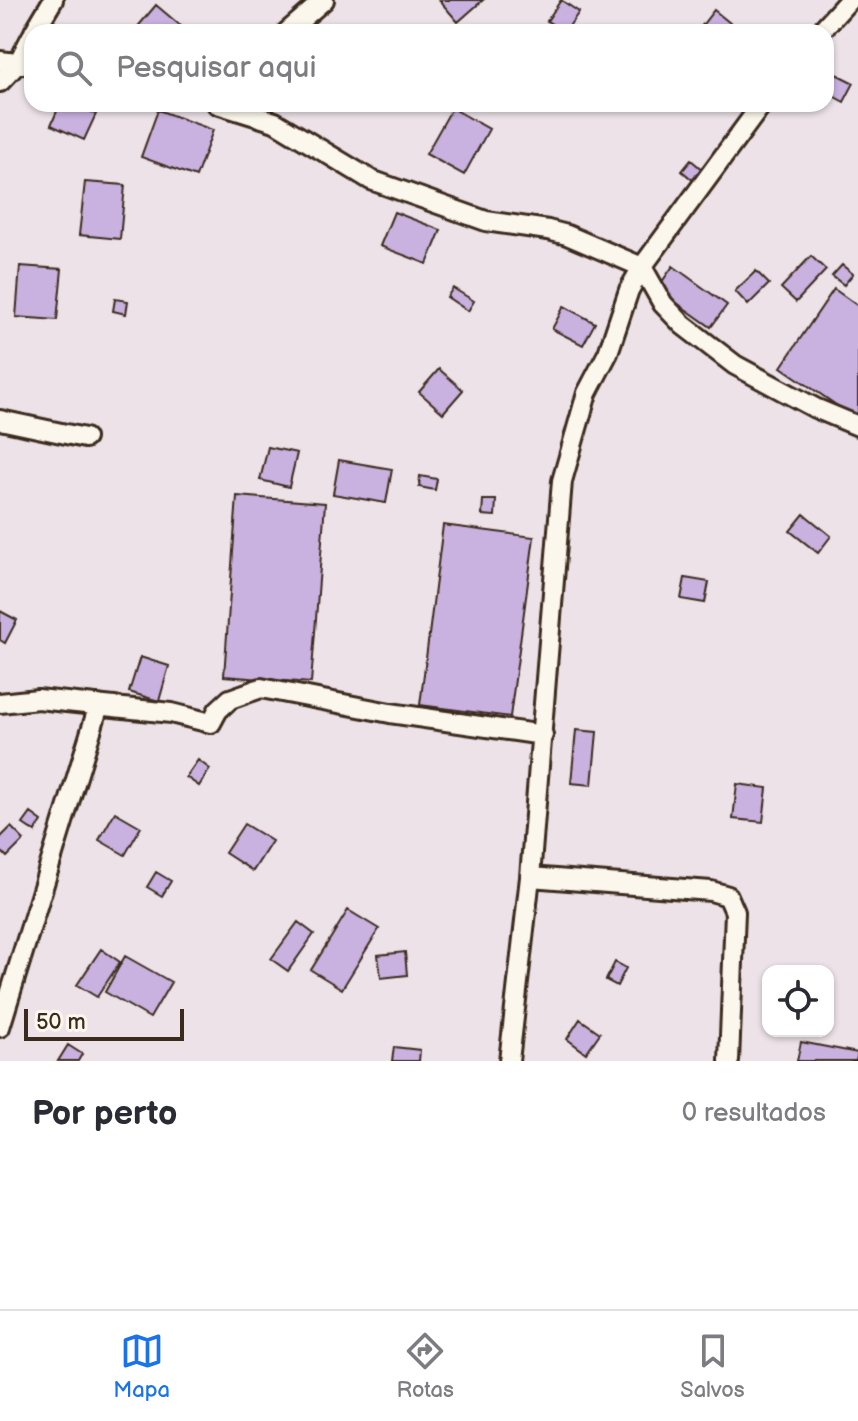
<!DOCTYPE html>
<html lang="pt">
<head>
<meta charset="utf-8">
<style>
	body { margin:0; font-family:"Balsamiq Sans",sans-serif; background:#f2f2f3; color:#2b2b33 }
	.controls { position:absolute; right:24px; bottom:24px; display:grid; overflow:hidden; border-radius:16px; box-shadow:0 2px 6px #0004 }
	.controls button { width:72px; height:72px; display:grid; place-items:center; padding:0; border:0; border-bottom:2px solid #e1e1e2; background:#fff; color:#2b2b33; font:40px sans-serif }
	.scale { position:absolute; left:24px; bottom:20px; width:160px; box-sizing:border-box; padding-left:8px; border:4px solid #3b2a1e; border-top:0; font-size:22px; line-height:28px; white-space:nowrap; color:#3b2a1e; -webkit-text-stroke:6px #fbf7ec; paint-order:stroke }
	.list { margin:0; padding:0; list-style:none }
	h2 { display:flex; justify-content:space-between; align-items:center; height:104px; margin:0; padding:0 32px; font-size:34px }
	h2 small { font-size:26px; font-weight:400; color:#7c7c81 }
	.icon { flex:none; width:44px; height:44px; fill:none; stroke:currentColor; stroke-width:2; stroke-linecap:round; stroke-linejoin:round }
	.map { position:relative; flex:none; width:858px; height:1061px; overflow:hidden }
	.search { position:absolute; background:#fff; box-shadow:0 2px 6px #0004; left:24px; right:24px; top:24px; height:88px; display:flex; align-items:center; gap:20px; box-sizing:border-box; padding:0 28px; border-radius:24px; color:#7c7c81; font-size:30px }
	.sheet { height:248px; background:#fff }
	nav { display:flex; justify-content:space-around; align-items:center; box-sizing:border-box; height:112px; border-top:2px solid #e1e1e2; background:#fff; font-size:22px; color:#7c7c81 }
	nav a { display:grid; justify-items:center; gap:4px }
	nav .on { color:#1a73e8 }
	.map>svg:first-child { display:block }
	.building { fill:#c9b1e0; stroke:#3b2a1e; stroke-width:2 }
	.lines { fill:none; stroke-linecap:round; stroke-linejoin:round }
	.street-casing { stroke:#3b2a1e; stroke-width:24 }
	.street { stroke:#fbf7ec; stroke-width:18 }
</style>
</head>
<body>
<div class="map">
<svg width="858" height="1061" viewBox="0 0 858 1061">
	<rect width="100%" height="100%" fill="#ece2e8"/>
	<filter id="ink" filterUnits="userSpaceOnUse"><feTurbulence type="fractalNoise" baseFrequency=".0125" numOctaves="2"/><feDisplacementMap in="SourceGraphic" scale="16" xChannelSelector="R" yChannelSelector="G"/><feConvolveMatrix kernelMatrix="1 2 1 2 8 2 1 2 1" color-interpolation-filters="sRGB"/></filter>
	<g filter="url(#ink)">
		<path class="building" d="M439,0H483L458,22Z
			M561,0L579,12L565,32L547,21Z
			M156,5L188,32H137L135,30Z
			M714,10L741,32H697Z
			M834,73L854,83L844,102L826,92Z
			M60,104H75L96,114L84,140L51,125Z
			M452,108L489,129L464,175L426,154Z
			M158,110L213,130L196,177L141,157Z
			M691,160L704,171L695,182L682,171Z
			M85,182L125,185L120,239L79,235Z
			M394,212L441,230L427,264L380,246Z
			M811,256L826,270L796,302L781,288Z
			M842,265L853,274L844,285L832,276Z
			M20,266L62,269L57,320L16,317Z
			M673,266L727,305L711,327L657,289Z
			M756,271L769,284L748,305L735,291Z
			M453,288L474,301L468,311L447,297Z
			M834,289L858,306V420L781,367Z
			M115,299L128,301L126,314L113,311Z
			M564,306L595,323L583,345L552,329Z
			M439,369L463,390L443,413L419,392Z
			M268,447L297,453L289,487L260,480Z
			M339,460L392,469L386,503L333,494Z
			M420,476L437,479L435,490L419,487Z
			M237,496L325,503L311,683L224,676Z
			M483,500H496L495,516L482,515Z
			M804,514L831,536L818,553L790,531Z
			M443,525L534,537L510,717L420,705Z
			M685,578L709,582L705,603L681,599Z
			M0,611L17,620L5,643L0,640Z
			M140,657L169,666L159,701L129,692Z
			M576,730L597,732L592,785L571,783Z
			M198,760L210,769L199,786L186,777Z
			M737,784L767,788L763,822L733,819Z
			M115,812L141,827L125,855L99,840Z
			M31,813L42,821L35,832L23,824Z
			M244,824L272,841L253,871L225,853Z
			M11,827L24,840L7,857L0,850V838Z
			M156,872L171,881L162,896L147,887Z
			M348,910L379,929L342,989L311,970Z
			M298,922L314,934L288,971L271,959Z
			M101,949L120,962L97,997L77,985Z
			M405,952L407,975L381,978L378,955Z
			M125,956L171,982L150,1018L105,992Z
			M615,962L626,968L617,986L606,980Z
			M580,1019L600,1033L586,1053L567,1039Z
			M801,1042L858,1053L856,1061H797Z
			M68,1045L82,1054L78,1061H58Z
			M394,1047L420,1050L419,1061H392Z"/>
		<g class="lines">
			<defs>
				<path id="street" d="M34,32L53,0
					M287,32L324,0
					M820,32L849,0
					M0,61L32,65
					M0,82L18,63L32,36
					M217,104L275,122L371,180L486,221L548,230L567,235L642,267L663,304L683,325L735,365L815,408L858,426
					M0,420L85,438
					M0,703L38,699L171,713L211,723L218,710L230,699L261,688L390,713L543,735
					M530,877L711,891L728,896L735,912L729,1061
					M0,1027L99,705
					M509,1061L530,877L562,481L587,393L608,353L629,290L642,267L762,104"/>
			</defs>
			<use href="#street" class="street-casing"/>
			<use href="#street" class="street"/>
		</g>
	</g>
</svg>
<div class="controls">
<button><svg class="icon" aria-label="locate" viewBox="0 0 24 24"><circle cx="12" cy="12" r="6"/><path d="M12 2v4M12 18v4M2 12h4M18 12h4"/></svg></button>
</div>
<div class="scale">50 m</div>
<div class="search"><svg class="icon" aria-label="search" viewBox="0 0 24 24"><circle cx="10" cy="10" r="6"/><path d="M15 15l6 6"/></svg>Pesquisar aqui</div>
</div>
<section class="sheet">
<h2>Por perto<small>0 resultados</small></h2>
<ul class="list">
</ul>
</section>
<nav>
<a class="on"><svg class="icon" aria-label="map" viewBox="0 0 24 24"><path d="M3 6l6-2 6 2 6-2v14l-6 2-6-2-6 2zM9 4v14M15 6v14"/></svg>Mapa</a>
<a><svg class="icon" aria-label="directions" viewBox="0 0 24 24"><path d="M12 3l9 9-9 9-9-9zM9 14v-3h6M13 9l2 2-2 2"/></svg>Rotas</a>
<a><svg class="icon" aria-label="saved" viewBox="0 0 24 24"><path d="M7 4h10v16l-5-4-5 4z"/></svg>Salvos</a>
</nav>
</body>
</html>
